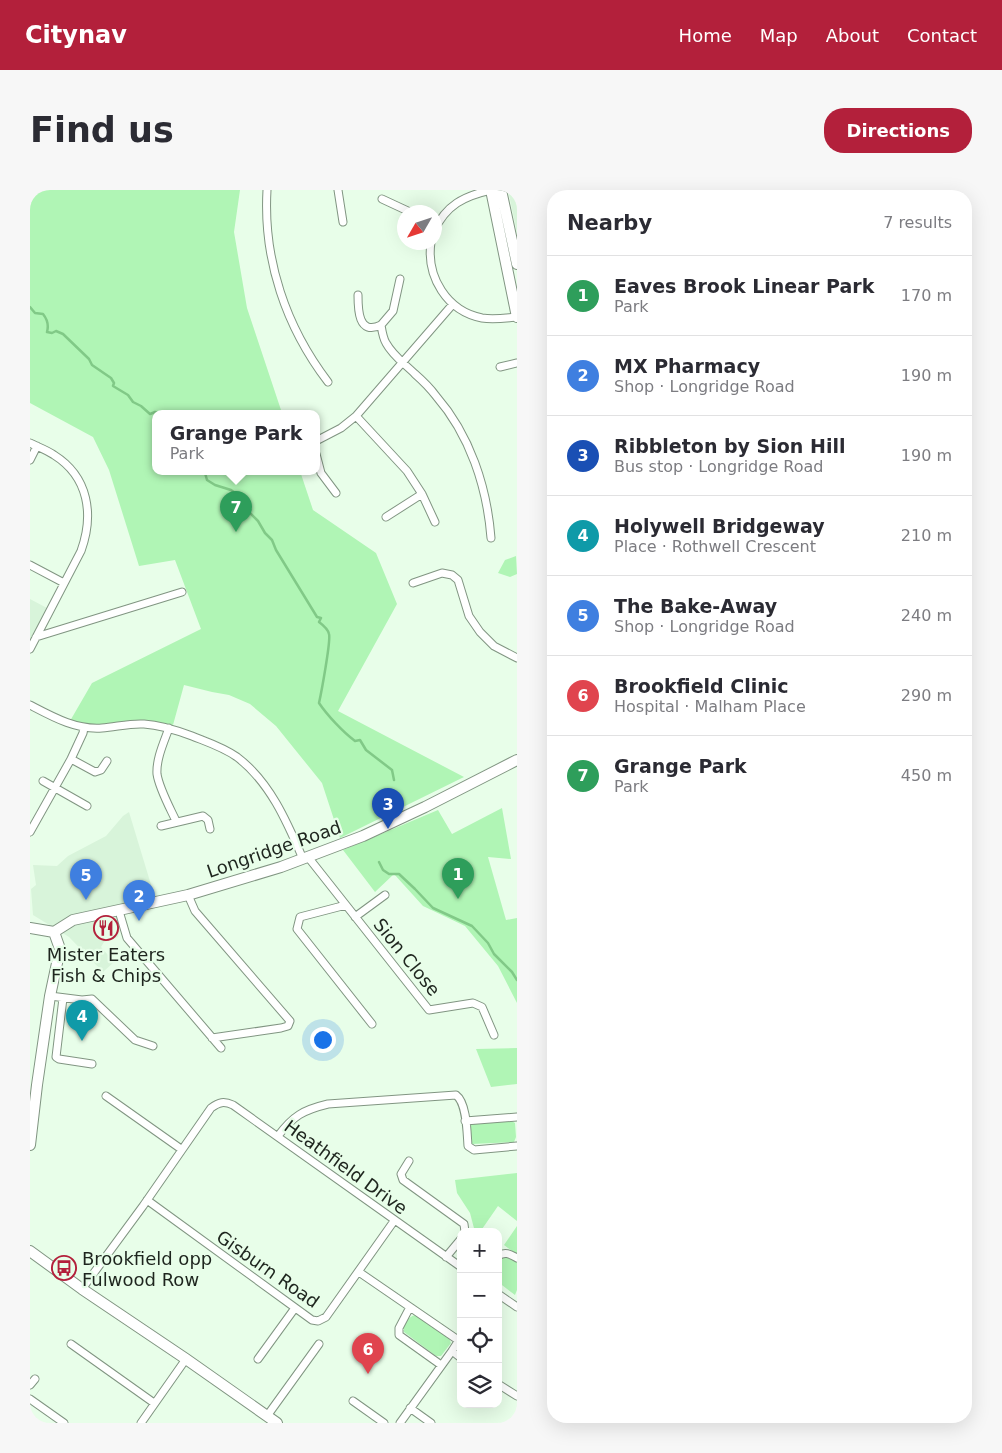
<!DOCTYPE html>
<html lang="en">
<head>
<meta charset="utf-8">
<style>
	body { margin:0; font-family:"DejaVu Sans",sans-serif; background:#f7f7f7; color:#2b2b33 }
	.controls { position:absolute; right:15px; bottom:15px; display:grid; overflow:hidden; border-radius:10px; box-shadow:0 5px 20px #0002 }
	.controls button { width:45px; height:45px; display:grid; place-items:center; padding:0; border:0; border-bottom:1px solid #e1e1e2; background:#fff; color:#2b2b33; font:25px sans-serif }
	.compass { position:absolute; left:367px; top:15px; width:45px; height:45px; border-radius:50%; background:#fff; box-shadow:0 5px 20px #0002; rotate:231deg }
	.you { position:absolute; left:292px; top:849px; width:18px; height:18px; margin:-12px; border:4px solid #fff; border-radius:50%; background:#1a73e8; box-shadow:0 0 0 8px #1a73e833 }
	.badge { display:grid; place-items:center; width:32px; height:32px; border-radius:50%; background:#b3203b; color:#fff; font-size:16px; font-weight:700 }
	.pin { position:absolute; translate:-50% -41px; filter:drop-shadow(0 1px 2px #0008) }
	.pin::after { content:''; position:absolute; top:26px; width:18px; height:15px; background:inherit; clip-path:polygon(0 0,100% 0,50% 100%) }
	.popup { position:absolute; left:122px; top:220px; width:168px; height:65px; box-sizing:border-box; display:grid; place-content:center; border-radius:10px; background:#fff; filter:drop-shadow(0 1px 4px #0005); font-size:16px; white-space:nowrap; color:#7c7c81 }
	.popup b { font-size:19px; color:#2b2b33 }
	.popup::after { content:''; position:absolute; left:50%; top:100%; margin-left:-10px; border:10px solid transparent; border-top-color:#fff }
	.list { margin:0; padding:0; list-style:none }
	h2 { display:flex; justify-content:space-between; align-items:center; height:65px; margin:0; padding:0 20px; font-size:21px }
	h2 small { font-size:16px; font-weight:400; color:#7c7c81 }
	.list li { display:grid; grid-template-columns:32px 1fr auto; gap:15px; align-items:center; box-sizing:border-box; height:80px; padding:0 20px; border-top:1px solid #e1e1e2 }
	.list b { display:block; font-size:19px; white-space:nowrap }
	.list p { margin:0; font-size:16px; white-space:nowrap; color:#7c7c81 }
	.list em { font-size:16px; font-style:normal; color:#7c7c81 }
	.icon { flex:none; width:28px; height:28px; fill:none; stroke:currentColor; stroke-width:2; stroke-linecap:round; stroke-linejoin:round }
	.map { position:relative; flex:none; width:487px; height:1233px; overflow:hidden; border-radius:20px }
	header { display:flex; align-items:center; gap:30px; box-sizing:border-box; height:70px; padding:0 25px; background:#b3203b; color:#fff }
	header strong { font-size:24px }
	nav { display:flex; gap:28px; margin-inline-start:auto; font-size:18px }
	.intro { display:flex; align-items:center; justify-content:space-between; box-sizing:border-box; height:120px; padding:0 30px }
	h1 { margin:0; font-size:35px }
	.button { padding:12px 22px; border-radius:20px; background:#b3203b; color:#fff; font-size:18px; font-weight:700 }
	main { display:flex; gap:30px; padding:0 30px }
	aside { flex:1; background:#fff; border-radius:20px; box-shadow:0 5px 20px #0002 }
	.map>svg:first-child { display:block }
	.built { fill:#d8f4da }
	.green { fill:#b0f5b5 }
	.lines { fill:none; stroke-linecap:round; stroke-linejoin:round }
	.stream { stroke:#81c987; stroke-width:2.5 }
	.street-casing { stroke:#819582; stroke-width:9 }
	.secondary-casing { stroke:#819582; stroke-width:12 }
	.street { stroke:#fff; stroke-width:7 }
	.secondary { stroke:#fff; stroke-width:10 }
	.labels { text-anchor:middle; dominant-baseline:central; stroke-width:4.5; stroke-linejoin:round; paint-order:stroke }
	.street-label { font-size:18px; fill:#1e251e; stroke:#e8fee9 }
	.poi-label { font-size:18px; fill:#1e251e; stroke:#e8fee9 }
</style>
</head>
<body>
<header>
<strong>Citynav</strong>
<nav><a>Home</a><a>Map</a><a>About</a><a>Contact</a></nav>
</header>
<div class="intro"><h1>Find us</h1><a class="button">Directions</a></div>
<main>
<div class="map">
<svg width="487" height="1233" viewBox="0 0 487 1233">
	<rect width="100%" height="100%" fill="#e8fee9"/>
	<path class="built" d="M478,0H487V43Z
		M0,409L17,418L0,450Z
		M99,622L122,698L92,726L88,747L74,752L71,757L84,772L73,782L39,747L3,725L1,699L6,695L3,675L27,676L38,666L76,646L93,626Z"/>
	<path class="green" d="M0,0H210L204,42L217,118L252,223H126V281H270L283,320L346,363L367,414L308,521L434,587L310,648L292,593L246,536L220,514L199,505L182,502L154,495L143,535L115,531L63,537L40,531L62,493L171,439L145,370L109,376L79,280L63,247L0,213Z
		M486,366L487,384L480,387L468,383L475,370Z
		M472,618L481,669L458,667L476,730L487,728V813L468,776L435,736L393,716L364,684L345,702L313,660L408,620L422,644Z
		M487,858V894L461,897L446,859Z
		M480,930L485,933L486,947L484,952L442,954L440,950L438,938L441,934Z
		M487,983V1031L468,1016L450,1042H445L440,1023L427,1003L425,990Z
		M487,1036V1065L474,1055Z
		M476,1065L487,1071V1100L485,1105L468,1092V1069Z
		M385,1125L419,1148L421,1153L411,1166H406L374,1142C372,1135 378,1127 385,1125Z"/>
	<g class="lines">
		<path class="stream" d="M0,117L5,123L13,124C17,129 19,135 17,142L22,143L26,141L33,144L59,169L62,175L81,188L84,193L83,196L98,205L103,212L111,216L120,224L125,222L128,223
			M172,281L175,283L177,290L185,295L201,300L210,307L214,317L228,331L235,343L242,350L246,360L287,427L291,428L289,432C293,435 298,439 299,444C301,451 291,504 289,513C297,525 313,542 325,551L330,550L336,560L362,580L364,590
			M349,672L353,680L359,684H369L385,699L403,718L442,736L458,753L464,764L482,782L487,790"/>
		<defs>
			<path id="street" d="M237,0C233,70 256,137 298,192
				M308,0L313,32
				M352,9L380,22
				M404,41C416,15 434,6 461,0
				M401,52C396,87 417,121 452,128C464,130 475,128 487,127
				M328,105C328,119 328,146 351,135C352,141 353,148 356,153C363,166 375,174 385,184C393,191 400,198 406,206C440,245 457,297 461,348
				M351,135L363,121L370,89
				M470,177L487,173
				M326,226L377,281L392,304L356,327
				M286,251L311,238L326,226L423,114
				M0,253C8,257 17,260 24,265C59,287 64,325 51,361L0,459
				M286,264L291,283L306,303
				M0,270L7,256
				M392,304L405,332
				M0,375L34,393
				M383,393L412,383L422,385L428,390L439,426L450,442L464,456L487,468
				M6,447L152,402
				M0,515C23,527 46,540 72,538C86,537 100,533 114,534C130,535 146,540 162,546C177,552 193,557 207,567C240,592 257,632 273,669
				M139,538C134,552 126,569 127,584C129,598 140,618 146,631
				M41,569L65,582L71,580L77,571
				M13,591L57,616
				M131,636L173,626L178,630L180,639
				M0,642L41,569L53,543L54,538
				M278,667L399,820L443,813L452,817L464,845
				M158,705L165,721L260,831L258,836L251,838L182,848
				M316,715L270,727L267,739L342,834
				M89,721L97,748L191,858
				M325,727L355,705
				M20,806L52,810L62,809L105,850L123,856
				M33,808L26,867L29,869L62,874
				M76,906L151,959
				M435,931L487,927
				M248,946C263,926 273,920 298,914L426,905C437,913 437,943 438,956L444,960L487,956
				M379,971L371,984L373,990L434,1034L435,1042
				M117,1010L282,1130L288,1131L296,1127L364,1031
				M468,1066C475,1061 480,1064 487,1068
				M416,1067L431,1049
				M329,1082L428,1150
				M52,1099L113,1016L181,918C189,912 194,911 203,915L431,1077
				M468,1104L487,1117
				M380,1117L369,1138V1145L411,1175
				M41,1154L124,1213
				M422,1161L431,1168
				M228,1169L265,1118
				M468,1194L487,1206
				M0,1195L5,1189
				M0,1209L34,1233
				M323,1211L354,1233
				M380,1218L401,1233
				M237,1226L289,1154
				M111,1233L156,1169
				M370,1233L422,1161L431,1147"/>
			<path id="secondary" d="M461,0L487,127
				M471,0L487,74
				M0,738L24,742L43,730L158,705L251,677L333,646L395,617L487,570
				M0,955L7,895L20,806L30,759L24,742
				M0,1061L52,1099L156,1169L247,1233"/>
		</defs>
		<use href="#street" class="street-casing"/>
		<use href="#secondary" class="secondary-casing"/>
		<use href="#street" class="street"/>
		<use href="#secondary" class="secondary"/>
	</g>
	<defs>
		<symbol id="restaurant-ring" viewBox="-11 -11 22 22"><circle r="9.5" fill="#e8fee9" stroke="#b3203b" stroke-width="1.5"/><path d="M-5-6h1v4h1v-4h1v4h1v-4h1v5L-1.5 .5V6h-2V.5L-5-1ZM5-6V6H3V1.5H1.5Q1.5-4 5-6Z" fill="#b3203b"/></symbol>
		<symbol id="bus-ring" viewBox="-11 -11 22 22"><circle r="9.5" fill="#e8fee9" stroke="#b3203b" stroke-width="1.5"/><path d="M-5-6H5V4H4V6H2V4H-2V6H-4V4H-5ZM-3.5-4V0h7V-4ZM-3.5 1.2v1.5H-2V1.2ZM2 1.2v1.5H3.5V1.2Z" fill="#b3203b"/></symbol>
	</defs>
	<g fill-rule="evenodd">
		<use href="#restaurant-ring" x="62" y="724" width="28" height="28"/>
		<use href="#bus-ring" x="20" y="1064" width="28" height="28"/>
	</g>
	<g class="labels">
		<g class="street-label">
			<text transform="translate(244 659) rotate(-19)">Longridge Road</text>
			<text transform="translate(377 767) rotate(51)">Sion Close</text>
			<text transform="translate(316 977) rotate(36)">Heathfield Drive</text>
			<text transform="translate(238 1079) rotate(35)">Gisburn Road</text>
		</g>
		<g class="poi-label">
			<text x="76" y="764">Mister Eaters<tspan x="76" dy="21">Fish &amp; Chips</tspan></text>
			<text x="52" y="1068" text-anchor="start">Brookfield opp<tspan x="52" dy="21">Fulwood Row</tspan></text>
		</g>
	</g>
</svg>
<div class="controls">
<button>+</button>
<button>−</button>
<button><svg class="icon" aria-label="locate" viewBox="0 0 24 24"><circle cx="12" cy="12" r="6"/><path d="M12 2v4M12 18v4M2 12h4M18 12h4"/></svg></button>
<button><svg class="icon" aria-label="layers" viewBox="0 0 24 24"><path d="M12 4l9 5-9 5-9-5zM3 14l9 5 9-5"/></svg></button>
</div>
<svg class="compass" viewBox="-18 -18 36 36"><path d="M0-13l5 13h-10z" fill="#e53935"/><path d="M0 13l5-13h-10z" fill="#7c7c81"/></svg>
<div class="you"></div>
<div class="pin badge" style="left:428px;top:709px;background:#2e9e5b">1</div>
<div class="pin badge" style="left:109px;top:731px;background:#3f7fe0">2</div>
<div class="pin badge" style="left:358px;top:639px;background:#1a4fb4">3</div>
<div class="pin badge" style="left:52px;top:851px;background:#0f9aa8">4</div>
<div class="pin badge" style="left:56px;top:710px;background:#3f7fe0">5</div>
<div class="pin badge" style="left:338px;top:1184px;background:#e0444e">6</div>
<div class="pin badge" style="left:206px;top:342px;background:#2e9e5b">7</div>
<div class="popup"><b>Grange Park</b>Park</div>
</div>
<aside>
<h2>Nearby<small>7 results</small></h2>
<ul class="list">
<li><span class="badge" style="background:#2e9e5b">1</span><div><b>Eaves Brook Linear Park</b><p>Park</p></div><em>170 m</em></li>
<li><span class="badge" style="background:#3f7fe0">2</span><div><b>MX Pharmacy</b><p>Shop · Longridge Road</p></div><em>190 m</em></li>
<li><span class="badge" style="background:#1a4fb4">3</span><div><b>Ribbleton by Sion Hill</b><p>Bus stop · Longridge Road</p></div><em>190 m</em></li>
<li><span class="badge" style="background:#0f9aa8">4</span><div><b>Holywell Bridgeway</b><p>Place · Rothwell Crescent</p></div><em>210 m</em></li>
<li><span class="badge" style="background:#3f7fe0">5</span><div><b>The Bake-Away</b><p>Shop · Longridge Road</p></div><em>240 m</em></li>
<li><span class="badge" style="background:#e0444e">6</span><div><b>Brookfield Clinic</b><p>Hospital · Malham Place</p></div><em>290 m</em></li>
<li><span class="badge" style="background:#2e9e5b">7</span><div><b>Grange Park</b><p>Park</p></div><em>450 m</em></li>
</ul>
</aside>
</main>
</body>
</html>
